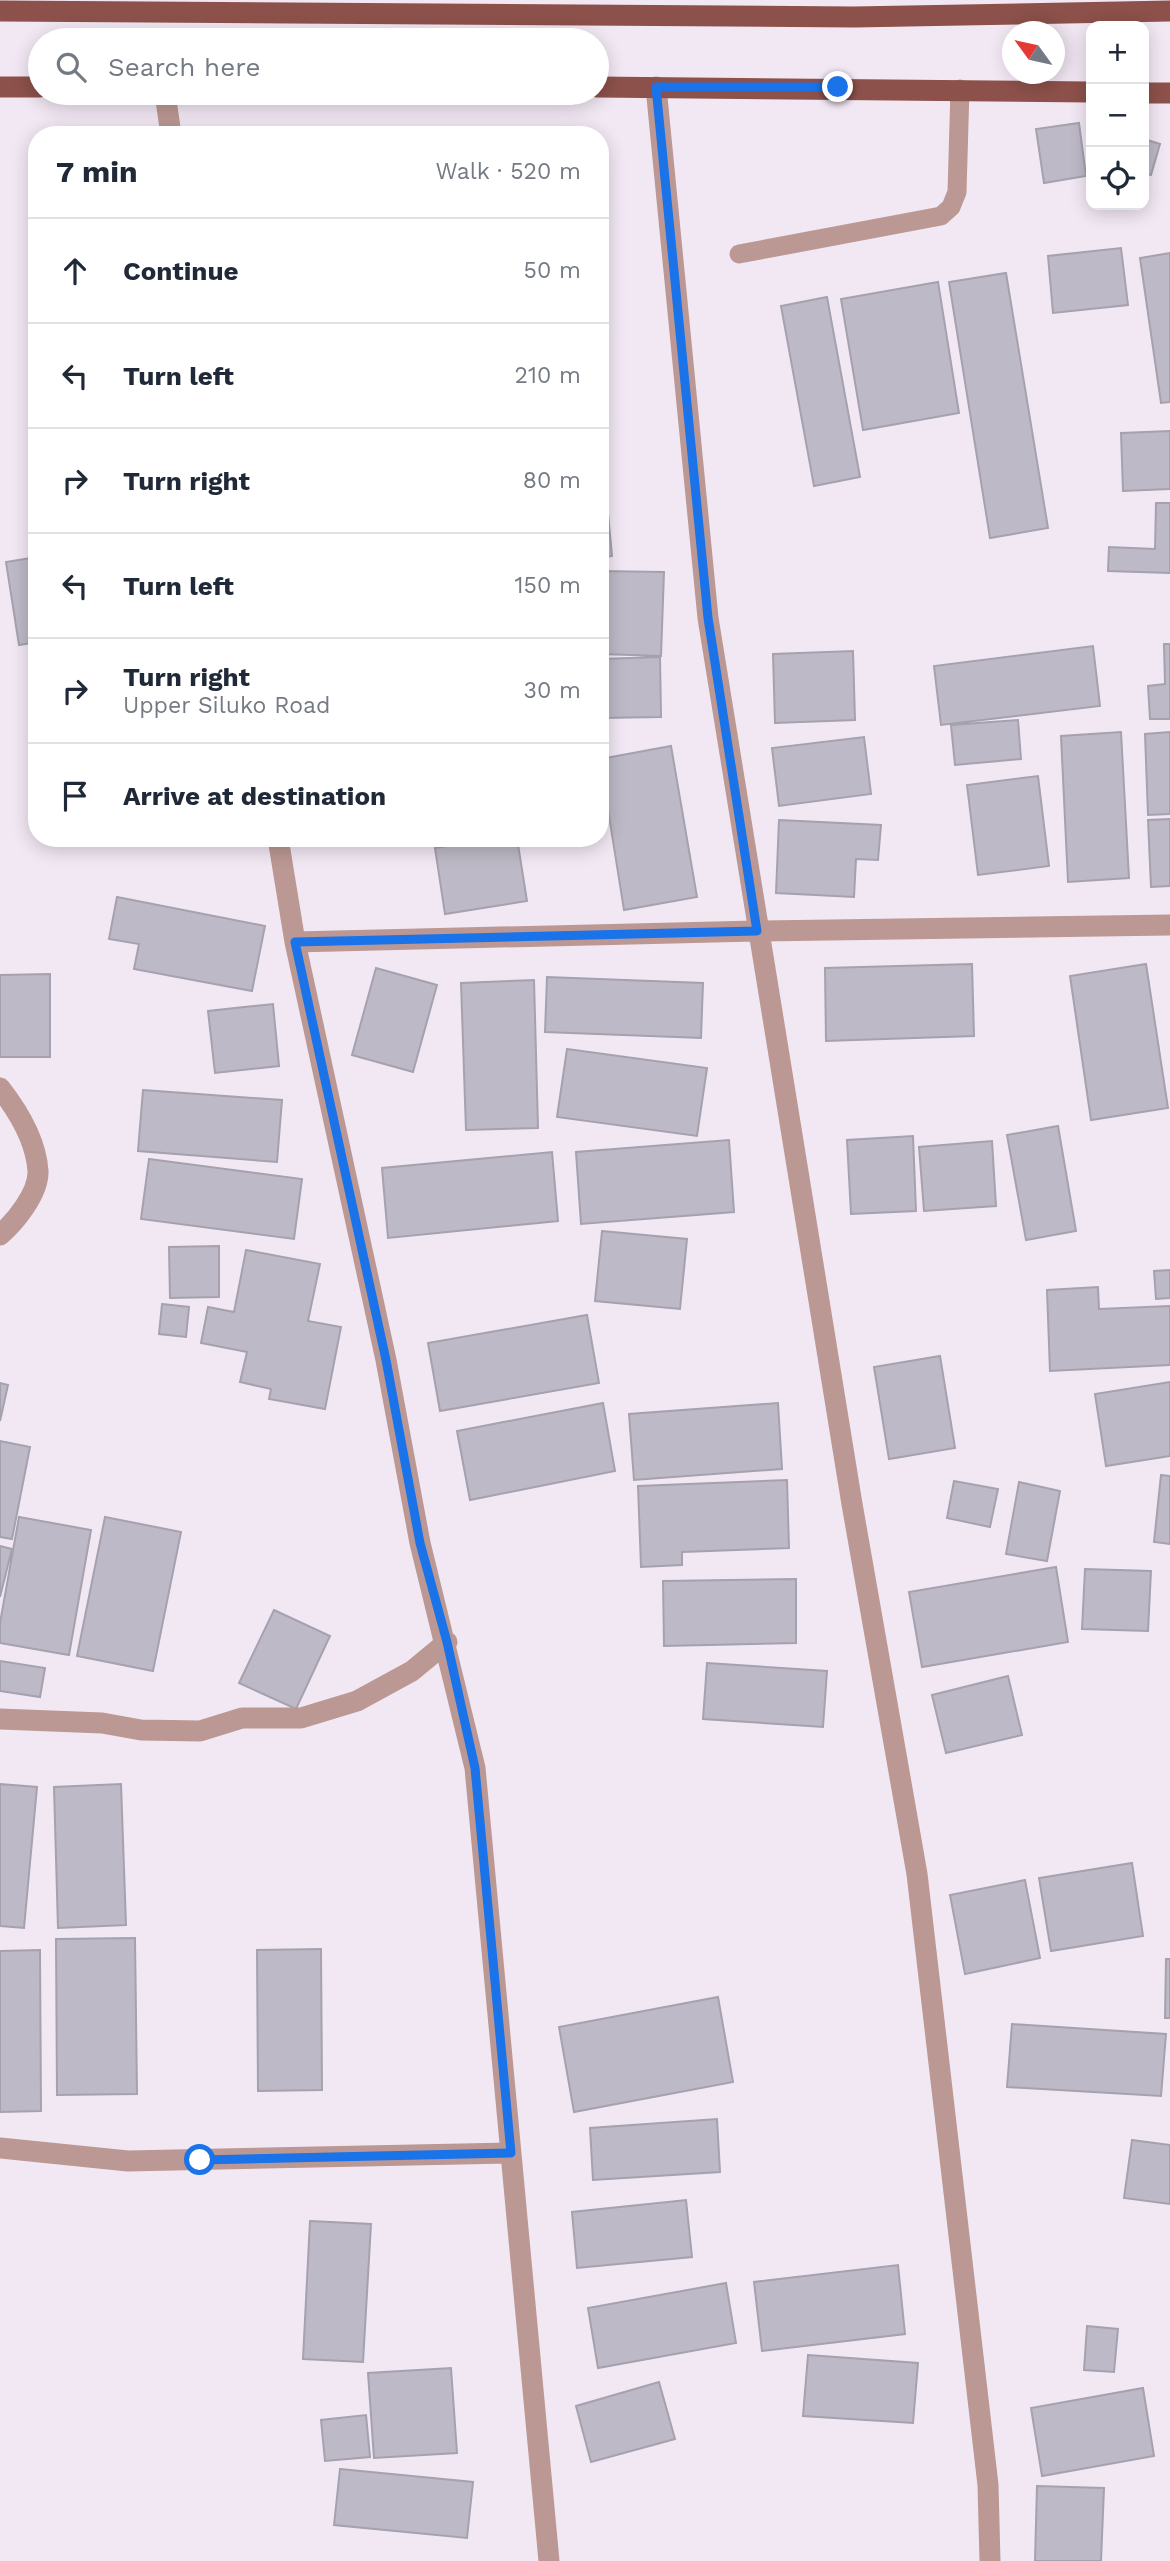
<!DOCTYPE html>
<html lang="en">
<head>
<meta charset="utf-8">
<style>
	body { margin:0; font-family:"Work Sans",sans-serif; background:#f2f2f3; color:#1f2937 }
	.controls { position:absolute; right:21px; top:21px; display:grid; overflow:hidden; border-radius:14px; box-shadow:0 4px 18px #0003 }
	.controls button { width:63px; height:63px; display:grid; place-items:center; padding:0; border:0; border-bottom:2px solid #e0e1e3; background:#fff; color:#1f2937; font:35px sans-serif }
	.compass { position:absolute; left:1002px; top:21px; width:63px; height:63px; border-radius:50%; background:#fff; box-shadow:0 4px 18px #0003; rotate:303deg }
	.stop { position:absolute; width:21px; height:21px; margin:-16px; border:5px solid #1a73e8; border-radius:50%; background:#fff }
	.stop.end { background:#1a73e8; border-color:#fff; box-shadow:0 2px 7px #0008 }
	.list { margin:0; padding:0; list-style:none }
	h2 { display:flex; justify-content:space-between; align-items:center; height:91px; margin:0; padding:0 28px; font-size:30px }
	h2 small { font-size:23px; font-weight:400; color:#747a83 }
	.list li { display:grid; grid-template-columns:46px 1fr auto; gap:21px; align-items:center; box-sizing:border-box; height:105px; padding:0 28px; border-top:2px solid #e0e1e3 }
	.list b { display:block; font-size:26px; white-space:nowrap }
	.list p { margin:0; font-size:23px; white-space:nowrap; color:#747a83 }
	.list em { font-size:23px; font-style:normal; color:#747a83 }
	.icon { flex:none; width:38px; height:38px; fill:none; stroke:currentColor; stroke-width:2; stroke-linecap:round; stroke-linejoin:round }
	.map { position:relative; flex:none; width:1170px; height:2561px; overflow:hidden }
	.search { position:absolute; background:#fff; box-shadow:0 4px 18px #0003; left:28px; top:28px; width:581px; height:77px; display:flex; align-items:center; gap:18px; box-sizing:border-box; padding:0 24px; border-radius:38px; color:#747a83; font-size:26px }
	.panel { position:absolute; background:#fff; box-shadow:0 4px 18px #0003; left:28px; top:126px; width:581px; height:721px; border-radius:28px }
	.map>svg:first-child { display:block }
	.building { fill:#bdb9c6; stroke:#a5a1ae; stroke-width:2 }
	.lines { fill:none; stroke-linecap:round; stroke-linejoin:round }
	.service { stroke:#bb9893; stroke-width:19 }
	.minor { stroke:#bb9893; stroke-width:21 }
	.primary { stroke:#8c514a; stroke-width:21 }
	.route { stroke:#1a73e8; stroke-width:9 }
</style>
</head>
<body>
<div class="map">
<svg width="1170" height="2561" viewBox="0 0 1170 2561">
	<rect width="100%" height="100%" fill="#f2e8f4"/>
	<path class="building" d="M1079,123L1086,176L1044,183L1036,129Z
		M1144,139L1160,144L1151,175L1144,173Z
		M1121,248L1128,305L1053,313L1048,256Z
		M1170,253V402L1161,403L1140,258Z
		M1006,273L1048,528L990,538L949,282Z
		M938,282L959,413L863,430L841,299Z
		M827,297L860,477L814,486L781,306Z
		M1170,431V489L1123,491L1121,433Z
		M600,492H606L612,556L600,558Z
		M1156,503H1170V573L1108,571L1109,547L1155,549Z
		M37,557V642L19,645L6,562Z
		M600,571L664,572L661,656L600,654Z
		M1164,644H1170V719H1150L1148,686L1165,684Z
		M1093,646L1100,706L941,725L934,666Z
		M853,651L855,720L775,723L773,654Z
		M660,657L661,717L600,718V659Z
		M1018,720L1021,759L955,765L951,725Z
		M1121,732L1129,878L1068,882L1061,736Z
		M1170,732V814L1148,815L1145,734Z
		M864,737L871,794L779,806L772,748Z
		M671,746L697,897L624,910L600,759Z
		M1038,776L1049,866L978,875L967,785Z
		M1170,819V886L1151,887L1148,820Z
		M779,820L881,825L878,860L856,859L854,897L776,893Z
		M477,838H517L527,901L445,914L435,848L478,841Z
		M117,897L265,926L252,991L134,969L139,944L109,939Z
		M972,964L974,1036L826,1041L825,968Z
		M1146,964L1168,1108L1091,1120L1070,976Z
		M376,968L437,985L413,1072L352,1055Z
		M50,974V1057H0V975Z
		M547,977L703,983L701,1038L545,1032Z
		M534,980L538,1128L466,1130L461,983Z
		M273,1004L279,1066L215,1073L208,1011Z
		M567,1049L707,1068L697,1136L557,1117Z
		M143,1090L282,1100L277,1162L138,1151Z
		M1058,1126L1076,1231L1026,1240L1007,1135Z
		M913,1136L916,1211L851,1214L847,1140Z
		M729,1140L734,1212L581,1224L576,1152Z
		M992,1141L996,1206L924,1211L919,1147Z
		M552,1152L558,1221L388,1238L382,1168Z
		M149,1159L302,1179L294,1239L141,1219Z
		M602,1231L687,1239L680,1309L595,1301Z
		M219,1246V1297L170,1298L169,1247Z
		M246,1250L320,1264L308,1321L341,1327L325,1409L269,1399L271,1389L240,1382L247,1352L201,1343L208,1307L234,1312Z
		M1170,1270V1298L1156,1299L1154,1271Z
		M1098,1287L1099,1309L1170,1306V1365L1050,1371L1047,1290Z
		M162,1304L189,1307L186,1337L159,1334Z
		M587,1315L599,1383L440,1411L428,1343Z
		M940,1356L955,1448L889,1459L874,1367Z
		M1170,1382V1456L1106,1466L1095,1394Z
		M0,1383L8,1385L0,1421Z
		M603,1403L615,1471L470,1500L457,1431Z
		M778,1403L782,1469L634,1480L629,1414Z
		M0,1441L30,1447L12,1539L0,1537Z
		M1161,1475L1170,1476V1544L1154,1542Z
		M787,1480L789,1548L682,1552V1565L641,1567L638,1486Z
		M954,1481L998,1489L990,1527L947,1518Z
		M1019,1482L1060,1491L1047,1561L1006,1554Z
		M19,1517L91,1530L69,1655L0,1643V1623Z
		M105,1517L181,1532L153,1671L77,1656Z
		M0,1546L12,1549L0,1597Z
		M1056,1567L1068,1642L922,1667L909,1592Z
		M1085,1569L1151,1571L1148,1631L1082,1629Z
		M796,1579V1643L664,1646L663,1581Z
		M274,1610L330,1636L296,1709L239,1683Z
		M0,1661L45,1668L40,1697L0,1691Z
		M707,1663L827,1671L823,1727L703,1719Z
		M1008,1676L1022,1735L946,1753L932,1695Z
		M0,1784L37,1787L24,1928L0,1926Z
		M121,1784L126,1925L58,1928L54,1787Z
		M1132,1863L1143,1936L1051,1951L1039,1878Z
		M1025,1880L1040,1958L965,1974L950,1895Z
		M135,1938L137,2094L57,2095L56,1939Z
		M321,1949L322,2090L258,2091L257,1950Z
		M40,1950L41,2111L0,2112V1951Z
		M1166,1959H1170V2018H1165Z
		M718,1997L733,2082L574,2112L559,2027Z
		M1012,2024L1166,2034L1161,2096L1007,2087Z
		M717,2119L720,2172L593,2180L590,2128Z
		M1132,2140L1170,2145V2204L1124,2198Z
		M686,2200L692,2257L577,2268L572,2212Z
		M310,2221L371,2224L363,2362L303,2359Z
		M898,2265L905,2334L762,2351L754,2282Z
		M726,2283L736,2343L598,2368L588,2308Z
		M1087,2326L1118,2329L1114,2372L1084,2370Z
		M808,2355L918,2363L913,2423L803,2416Z
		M451,2368L457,2453L374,2458L368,2373Z
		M659,2382L675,2439L591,2462L576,2406Z
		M1143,2388L1154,2456L1042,2476L1031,2408Z
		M366,2415L370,2457L325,2461L321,2420Z
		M340,2469L473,2482L467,2538L334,2525Z
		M1037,2486L1104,2488L1101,2561H1035Z"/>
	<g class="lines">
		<path class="service" d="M739,254L941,216L951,207L957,192L960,89"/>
		<path class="minor" d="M656,87L708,618L852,1504L917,1874L988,2485L990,2561
			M165,93L171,135
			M278,838L295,942L386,1360L420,1543L475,1768L549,2561
			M295,942L756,931L1170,925
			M0,1088C18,1111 36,1140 38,1171C39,1193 15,1222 0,1235
			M0,1719L102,1723L141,1730L200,1731L242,1718H301L357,1701L412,1671L447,1642
			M0,2148L128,2161L511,2153"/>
		<path class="primary" d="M0,11L854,17L1170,11
			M0,87H40
			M597,87L1091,92
			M1144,93H1170"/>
	</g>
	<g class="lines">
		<path class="route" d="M200,2160L511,2153L475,1768L447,1642L420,1543L386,1360L295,942L757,931L708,618L656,87H838"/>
	</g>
</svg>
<div class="controls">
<button>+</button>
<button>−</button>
<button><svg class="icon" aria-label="locate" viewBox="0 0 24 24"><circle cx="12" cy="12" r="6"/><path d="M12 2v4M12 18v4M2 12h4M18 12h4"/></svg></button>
</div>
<svg class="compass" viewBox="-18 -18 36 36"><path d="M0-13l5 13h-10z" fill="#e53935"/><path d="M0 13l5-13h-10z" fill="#747a83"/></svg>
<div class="stop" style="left:200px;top:2160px"></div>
<div class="stop end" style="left:838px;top:87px"></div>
<div class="search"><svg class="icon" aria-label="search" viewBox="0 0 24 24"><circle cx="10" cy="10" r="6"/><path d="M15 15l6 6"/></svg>Search here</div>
<section class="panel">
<h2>7 min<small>Walk · 520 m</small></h2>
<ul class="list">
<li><svg class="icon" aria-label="ahead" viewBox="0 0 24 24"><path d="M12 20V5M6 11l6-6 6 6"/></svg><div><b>Continue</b></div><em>50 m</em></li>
<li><svg class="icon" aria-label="left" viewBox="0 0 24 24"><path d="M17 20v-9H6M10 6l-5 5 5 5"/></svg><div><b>Turn left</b></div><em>210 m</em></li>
<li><svg class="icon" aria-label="right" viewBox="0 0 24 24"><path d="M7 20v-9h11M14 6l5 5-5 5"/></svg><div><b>Turn right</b></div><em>80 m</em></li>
<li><svg class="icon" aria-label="left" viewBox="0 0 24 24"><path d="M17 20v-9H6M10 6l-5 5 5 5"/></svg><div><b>Turn left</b></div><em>150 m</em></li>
<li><svg class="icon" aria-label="right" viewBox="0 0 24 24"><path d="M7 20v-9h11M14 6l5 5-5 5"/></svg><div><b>Turn right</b><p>Upper Siluko Road</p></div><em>30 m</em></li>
<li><svg class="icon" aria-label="arrive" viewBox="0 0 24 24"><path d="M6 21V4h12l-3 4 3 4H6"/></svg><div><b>Arrive at destination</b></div></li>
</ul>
</section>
</div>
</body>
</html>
